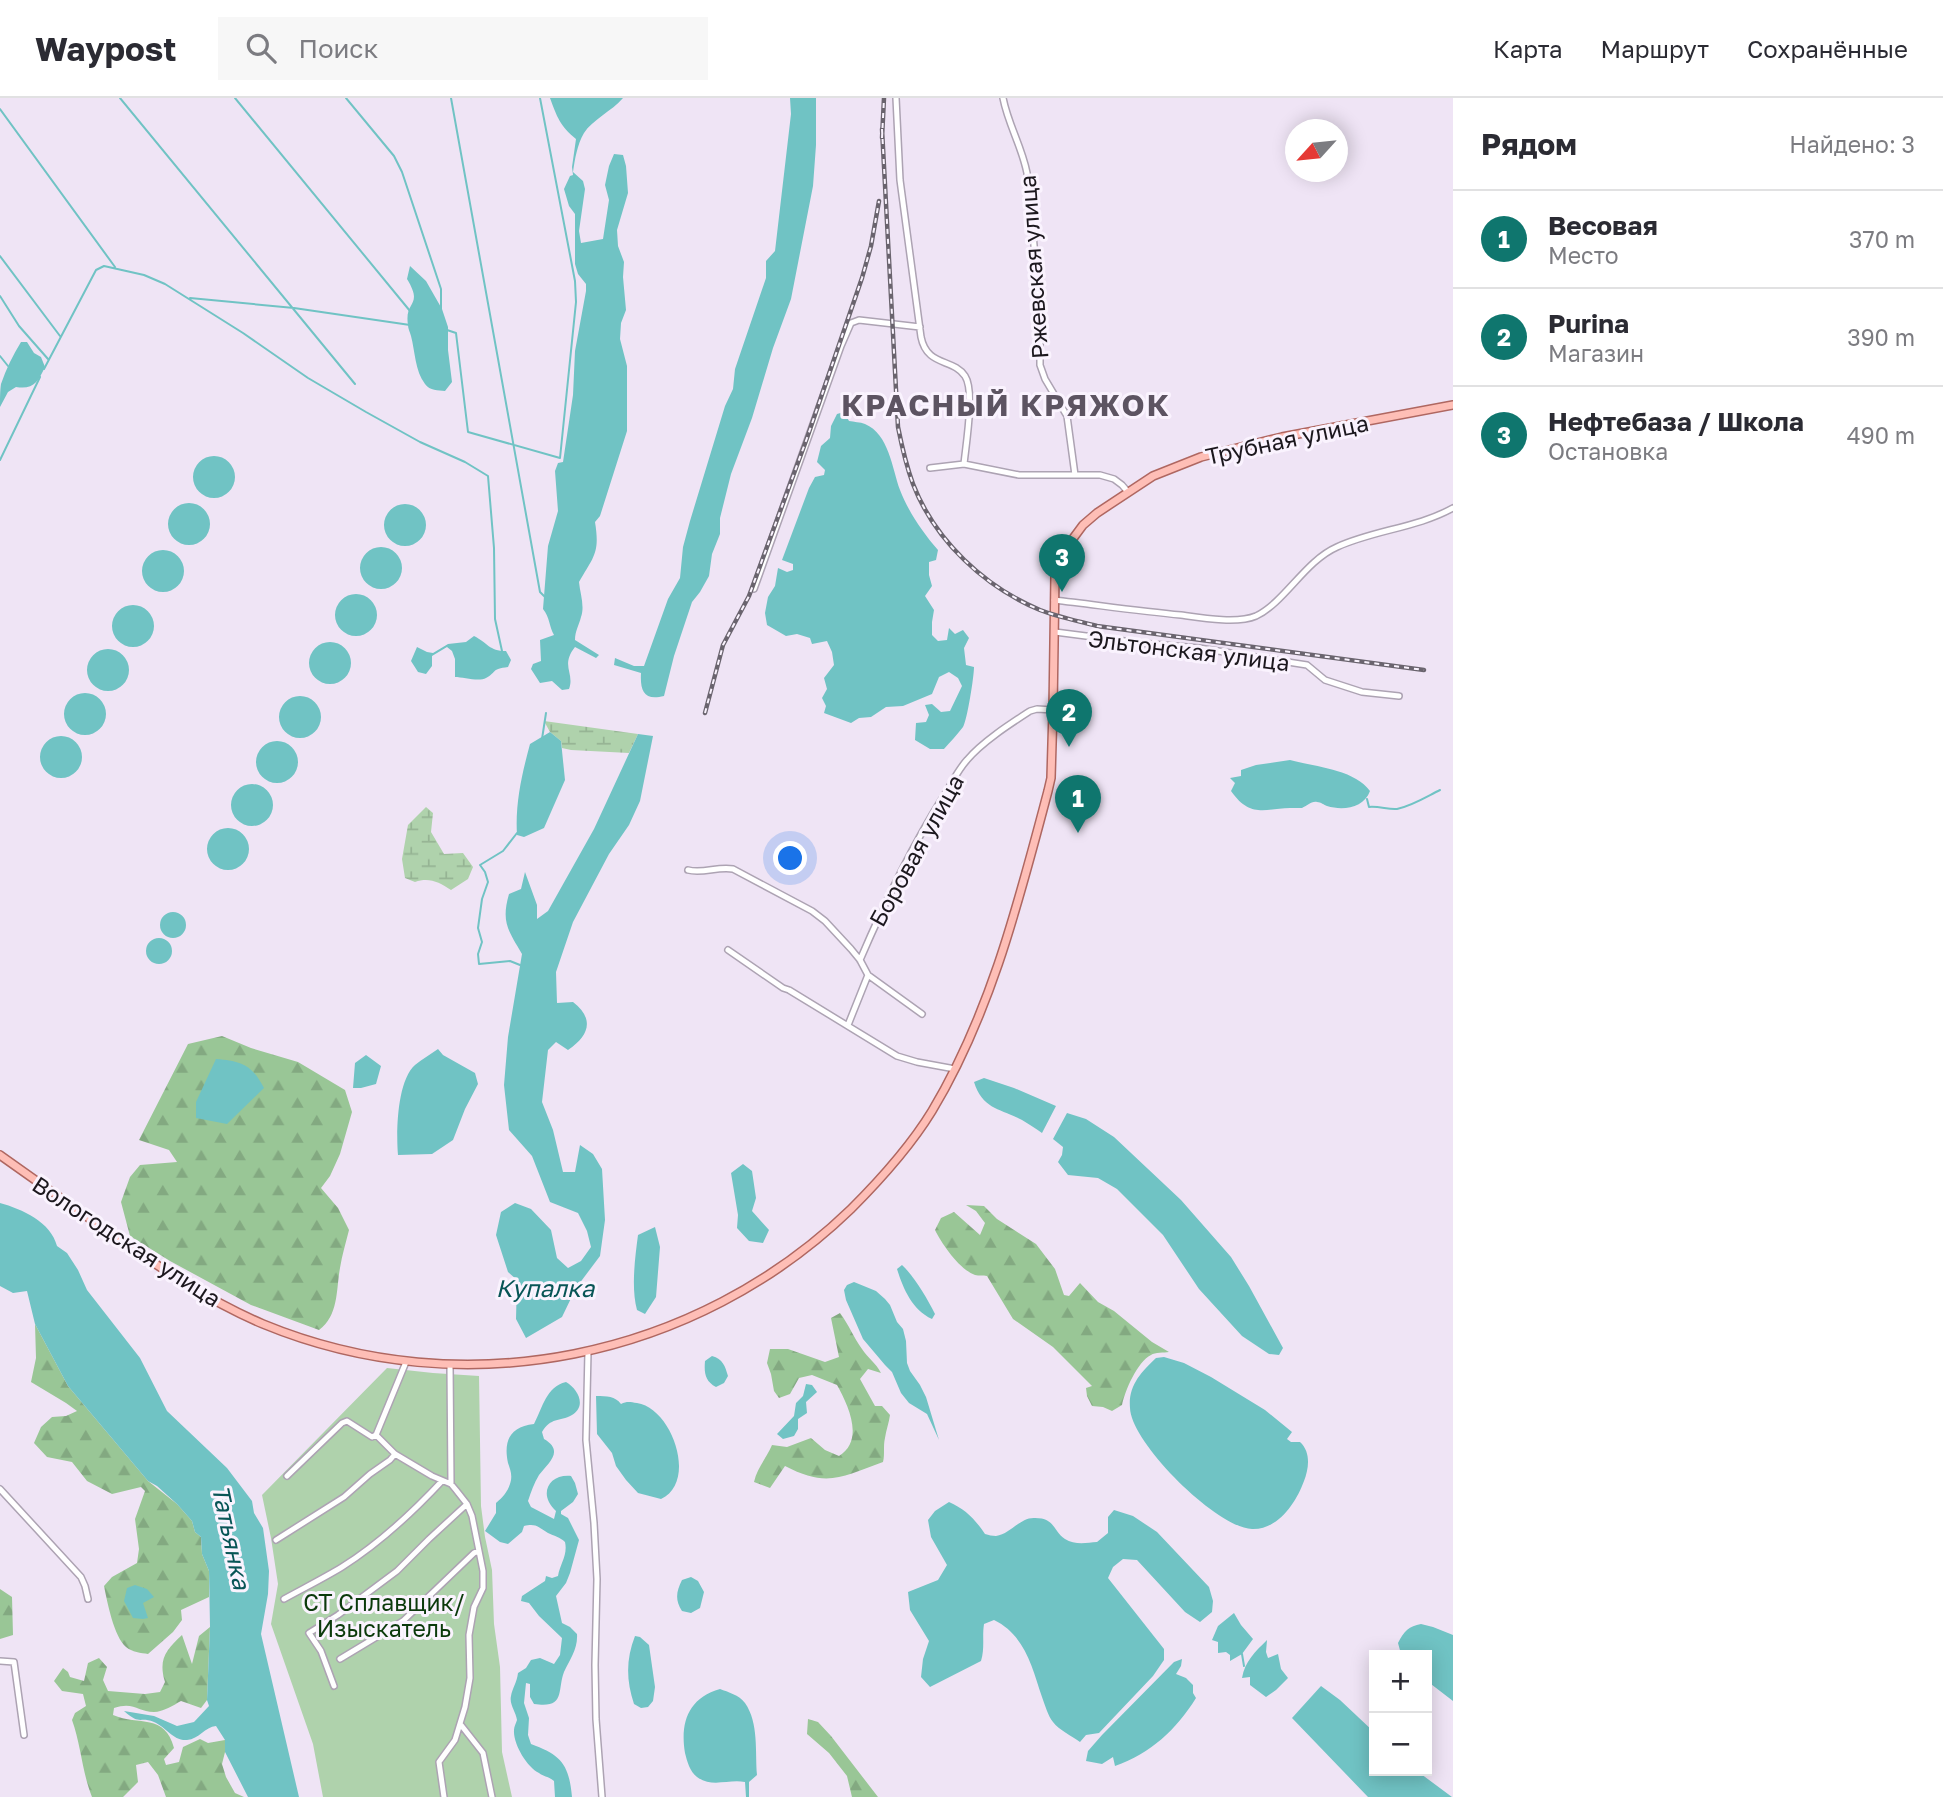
<!DOCTYPE html>
<html lang="ru">
<head>
<meta charset="utf-8">
<style>
	body { margin:0; font-family:"Golos Text",sans-serif; background:#f7f7f7; color:#2b2b33 }
	.controls { position:absolute; right:21px; bottom:21px; display:grid; overflow:hidden; border-radius:0px; box-shadow:0 4px 18px #0003 }
	.controls button { width:63px; height:63px; display:grid; place-items:center; padding:0; border:0; border-bottom:2px solid #e1e1e2; background:#fff; color:#2b2b33; font:35px sans-serif }
	.compass { position:absolute; left:1285px; top:21px; width:63px; height:63px; border-radius:50%; background:#fff; box-shadow:0 4px 18px #0003; rotate:243deg }
	.you { position:absolute; left:791px; top:761px; width:24px; height:24px; margin:-18px; border:5px solid #fff; border-radius:50%; background:#1a73e8; box-shadow:0 0 0 10px #1a73e833 }
	.badge { display:grid; place-items:center; width:46px; height:46px; border-radius:50%; background:#0f766e; color:#fff; font-size:23px; font-weight:700 }
	.pin { position:absolute; translate:-50% -58px; filter:drop-shadow(0 2px 4px #0008) }
	.pin::after { content:''; position:absolute; top:37px; width:24px; height:21px; background:inherit; clip-path:polygon(0 0,100% 0,50% 100%) }
	.list { margin:0; padding:0; list-style:none }
	h2 { display:flex; justify-content:space-between; align-items:center; height:91px; margin:0; padding:0 28px; font-size:30px }
	h2 small { font-size:23px; font-weight:400; color:#7c7c81 }
	.list li { display:grid; grid-template-columns:46px 1fr auto; gap:21px; align-items:center; box-sizing:border-box; height:98px; padding:0 28px; border-top:2px solid #e1e1e2 }
	.list b { display:block; font-size:26px; white-space:nowrap }
	.list p { margin:0; font-size:23px; white-space:nowrap; color:#7c7c81 }
	.list em { font-size:23px; font-style:normal; color:#7c7c81 }
	.icon { flex:none; width:38px; height:38px; fill:none; stroke:currentColor; stroke-width:2; stroke-linecap:round; stroke-linejoin:round }
	.map { position:relative; flex:none; width:1453px; height:1699px; overflow:hidden }
	header { display:flex; align-items:center; gap:42px; box-sizing:border-box; height:98px; padding:0 35px; background:#fff; border-bottom:2px solid #e1e1e2 }
	header strong { font-size:33px }
	nav { display:flex; gap:38px; margin-inline-start:auto; font-size:24px }
	.search { width:490px; height:63px; background:#f7f7f7; display:flex; align-items:center; gap:18px; box-sizing:border-box; padding:0 24px; border-radius:0px; color:#7c7c81; font-size:26px }
	main { display:flex }
	aside { flex:1; background:#fff }
	.map>svg:first-child { display:block }
	.forest { fill:url(#forest-firs) }
	.wetland { fill:url(#wetland-marsh) }
	.green { fill:#afd2ac }
	.water { fill:#70c3c4 }
	.lines { fill:none; stroke-linecap:round; stroke-linejoin:round }
	.stream { stroke:#70c3c4; stroke-width:2 }
	.minor-casing { stroke:#ada3b3; stroke-width:8 }
	.major-casing { stroke:#af6761; stroke-width:10 }
	.minor { stroke:#fff; stroke-width:5 }
	.major { stroke:#febeb6; stroke-width:7 }
	.rail-casing { stroke:#6a646e; stroke-width:4.5 }
	.rail { stroke:#faf3fe; stroke-width:2; stroke-dasharray:5; stroke-linecap:butt }
	.labels { text-anchor:middle; dominant-baseline:central; stroke-width:6; stroke-linejoin:round; paint-order:stroke }
	.street-label { font-size:23px; fill:#1c181e; stroke:#faf3fe }
	.park-label { font-size:23px; fill:#0b3a0b; stroke:#faf3fe }
	.water-label { font-size:24px; font-style:italic; fill:#085556; stroke:#faf3fe }
	.district-label { font-size:30px; font-weight:bold; letter-spacing:2px; fill:#5d5462; stroke:#faf3fe }
</style>
</head>
<body>
<header>
<strong>Waypost</strong>
<div class="search"><svg class="icon" aria-label="search" viewBox="0 0 24 24"><circle cx="10" cy="10" r="6"/><path d="M15 15l6 6"/></svg>Поиск</div>
<nav><a>Карта</a><a>Маршрут</a><a>Сохранённые</a></nav>
</header>
<main>
<div class="map">
<svg width="1453" height="1699" viewBox="0 0 1453 1699">
	<defs>
		<pattern id="forest-firs" width="22" height="20" patternUnits="userSpaceOnUse" patternTransform="scale(1.75)"><rect width="22" height="20" fill="#99c696"/><path d="M5 1l3.5 6h-7zM16 11l3.5 6h-7z" fill="#83a981"/></pattern>
		<pattern id="wetland-marsh" width="20" height="14" patternUnits="userSpaceOnUse" patternTransform="scale(1.75)"><rect width="20" height="14" fill="#afd2ac"/><path d="M1 5h8M5 5V1M11 12h8M15 12V8" fill="none" stroke="#96b494"/></pattern>
	</defs>
	<rect width="100%" height="100%" fill="#efe4f5"/>
	<path class="forest" d="M222,938L251,950L298,964L345,992L352,1014L340,1056L330,1078L321,1090L338,1110L349,1132C346,1144 342,1157 340,1170C336,1192 339,1217 319,1232L251,1207L170,1163L130,1138L121,1104L130,1079L140,1067L177,1064L169,1052L139,1042L188,946Z
		M966,1107L984,1108L997,1121L1036,1146L1055,1171L1064,1197L1069,1198L1080,1185L1098,1204L1114,1213L1152,1244L1169,1254C1164,1255 1155,1254 1151,1257C1137,1264 1125,1293 1122,1307L1112,1313L1103,1309L1092,1308L1087,1298L1086,1290L1092,1288L1053,1249L1013,1221L987,1178C983,1177 979,1178 975,1177C959,1171 942,1146 935,1132L941,1120L954,1114L980,1137L985,1125L976,1113Z
		M840,1215C849,1227 854,1240 862,1251C868,1260 876,1265 881,1275L868,1271L860,1281L875,1308H882L890,1317C889,1325 886,1332 885,1340C883,1348 885,1356 883,1364C842,1379 827,1390 785,1368L770,1390L754,1384C757,1370 766,1361 772,1347L787,1349L811,1340L825,1352L839,1358C865,1342 848,1307 837,1287L812,1277L799,1280L790,1296L779,1300L774,1293L771,1276L767,1265L770,1251H788L825,1264L839,1259L831,1220Z
		M35,1226L68,1288L148,1383L177,1406L192,1423L195,1434L201,1439L202,1456L209,1473V1499L181,1512L182,1522L173,1534L148,1556C141,1555 132,1554 126,1549C114,1539 107,1503 104,1488L112,1479L137,1465L139,1451L135,1421L145,1393L141,1389L112,1396L87,1383L72,1364L47,1359L34,1345L41,1329L52,1319L66,1318L77,1313L66,1305L31,1284L36,1260Z
		M0,1491L12,1499L13,1537L0,1541Z
		M210,1529L207,1602L201,1610L181,1603C174,1607 163,1614 154,1614C138,1614 134,1603 114,1610L113,1617C139,1628 165,1615 174,1650L164,1661L166,1667L179,1664L183,1649L200,1641L208,1645L225,1642V1654L222,1666L226,1679L235,1695L244,1699H166L158,1677L148,1664L136,1667L138,1684L123,1699H92C82,1674 81,1647 72,1622L75,1615L86,1608L83,1596L62,1593L54,1583L63,1570L68,1574L70,1579L84,1583L88,1565L99,1560L107,1569L103,1582L108,1593L145,1596L160,1594L165,1584C158,1561 166,1552 182,1537L192,1566L199,1538Z
		M808,1621L818,1624L831,1638L878,1699H852L847,1678L829,1655L807,1636Z"/>
	<path class="wetland" d="M544,623L638,636L629,655L571,652L562,650L561,643L550,634Z
		M426,709L433,715L431,734L444,756L463,755L473,769L468,781L451,792C439,784 429,779 415,784L405,780L402,761L408,727Z"/>
	<path class="green" d="M387,1270L433,1275L479,1278L481,1408L485,1439L492,1472L494,1526L500,1569L502,1654L512,1699H323L313,1646L271,1526L278,1486L271,1440L262,1397Z"/>
	<path class="water" d="M550,0H623C612,13 592,22 584,35C577,47 575,61 573,74L583,83L585,91L579,133L581,145L603,141L609,102L605,87L609,68L614,56L623,57L626,68L628,95L617,132L618,148L624,164L623,179L626,212L621,225L620,241L627,268V333L600,418L595,424C600,455 594,458 579,484C580,495 585,508 581,519C579,527 575,533 575,542L599,557L596,560L575,549C560,568 575,575 569,591L562,592L552,583L540,585L531,571L533,566L541,563L540,542L554,537C549,528 550,520 543,511L548,448L558,413L555,373L558,365L563,364L573,297L575,253L586,193V186L578,176L575,166V116L569,108L564,91L570,78L573,77L572,69L576,41C560,28 557,19 550,0Z
		M790,0H816V47L813,88L791,201L773,250L752,320L731,376L720,420V436L712,456L709,478L700,494L692,504L674,558L664,598C644,603 640,593 641,575L614,567L615,560L634,568H644L668,501L680,480L683,449L690,423L725,308L733,291L735,271L766,180V163L775,153L791,16Z
		M410,168L426,183L442,211L448,229V252L452,284L445,293C438,292 430,293 425,286C415,273 415,253 411,238C410,234 408,231 408,227C404,202 424,209 407,181Z
		M21,244H27L34,255L41,259L45,269C38,284 33,292 16,289L8,294L0,309C0,302 0,292 1,286C6,271 13,257 21,244Z
		M844,314L849,323C854,324 860,324 865,326C889,336 892,370 900,392C908,413 923,435 938,452L936,462L929,464V477L932,488L925,498L934,512L932,524V537L938,543L947,542L949,530L955,536L963,532L969,540L964,550L966,567L974,569C974,579 967,623 963,629C957,637 950,644 944,651H930L915,642L916,625L926,624L929,617L925,607L932,606L941,614L950,613L962,588L958,580L949,574L939,579L932,596L903,608L886,609L871,619L859,620L851,625L824,615L826,608L822,600L827,591L824,580L834,567L832,554L827,543L812,546L810,540L797,536L786,538L767,527L765,515L768,499L775,488L778,470L787,474L793,472V466L782,462L809,390L815,379L824,377L825,372L817,364L821,348L830,340L831,328L837,316Z
		M193 379a21 21 0 1 1 42 0a21 21 0 1 1-42 0Z
		M168 426a21 21 0 1 1 42 0a21 21 0 1 1-42 0Z
		M384 427a21 21 0 1 1 42 0a21 21 0 1 1-42 0Z
		M360 470a21 21 0 1 1 42 0a21 21 0 1 1-42 0Z
		M142 473a21 21 0 1 1 42 0a21 21 0 1 1-42 0Z
		M335 517a21 21 0 1 1 42 0a21 21 0 1 1-42 0Z
		M112 528a21 21 0 1 1 42 0a21 21 0 1 1-42 0Z
		M474,538C488,545 489,553 506,553L511,562L508,569C491,571 497,574 486,580C479,584 463,579 455,579V561L452,553L447,549L432,558V568L426,576L418,574L411,563L417,549L427,554L433,555L448,546L466,544Z
		M309 565a21 21 0 1 1 42 0a21 21 0 1 1-42 0Z
		M87 572a21 21 0 1 1 42 0a21 21 0 1 1-42 0Z
		M64 616a21 21 0 1 1 42 0a21 21 0 1 1-42 0Z
		M279 619a21 21 0 1 1 42 0a21 21 0 1 1-42 0Z
		M550,634L561,643L565,682L544,730L524,739L517,737C515,705 522,676 530,646Z
		M638,636L653,638L640,703L629,727L609,756L573,824L556,874L557,905L573,904C595,921 589,938 568,952L556,944L548,952L542,1004L553,1032L563,1074H575L580,1047L593,1056L602,1071L605,1122L600,1158L576,1190L562,1219L526,1240L516,1221L517,1182L508,1174L496,1137L501,1114L515,1105L531,1111L551,1132L557,1160L568,1170L581,1163L591,1149L587,1133L578,1115L550,1104L532,1058L509,1032L504,987L508,939L522,856C508,832 501,824 509,796L521,791L525,774L537,807V821L548,813L594,731Z
		M40 659a21 21 0 1 1 42 0a21 21 0 1 1-42 0Z
		M256 664a21 21 0 1 1 42 0a21 21 0 1 1-42 0Z
		M1290,662C1315,669 1354,671 1370,693C1364,710 1343,713 1327,708C1324,707 1321,704 1317,704C1311,703 1307,708 1302,710C1301,710 1291,710 1290,710C1264,711 1250,720 1231,693L1235,685L1230,680L1241,678V672L1256,667Z
		M231 707a21 21 0 1 1 42 0a21 21 0 1 1-42 0Z
		M207 751a21 21 0 1 1 42 0a21 21 0 1 1-42 0Z
		M160 827a13 13 0 1 1 26 0a13 13 0 1 1-26 0Z
		M146 853a13 13 0 1 1 26 0a13 13 0 1 1-26 0Z
		M438,951L443,957L475,975L478,986L465,1011L453,1042L432,1056L398,1057C396,1034 397,983 415,967C422,961 431,956 438,951Z
		M366,957L381,968L376,986L361,990H353L355,965Z
		M216,961C242,963 252,967 264,990L227,1026L196,1020V1004Z
		M984,980L1014,990L1056,1008L1042,1035C1036,1031 1029,1026 1022,1022C1000,1010 983,1012 974,984Z
		M1067,1015L1086,1021L1114,1039L1181,1102L1231,1159L1249,1188L1283,1250L1279,1257L1269,1256L1242,1238L1199,1191L1163,1137L1117,1091L1098,1080L1068,1077L1058,1064L1062,1057L1063,1049L1053,1041Z
		M743,1066L752,1073L756,1100L752,1113L769,1132L763,1145L749,1143L737,1130L738,1117L731,1075Z
		M0,1105C22,1111 51,1124 57,1148L67,1155L78,1172L87,1192L140,1260L167,1313L227,1370L252,1403L254,1415L263,1430L269,1473L268,1496L261,1536L299,1699H248L225,1654V1642L216,1628C205,1629 199,1641 187,1642C173,1643 166,1629 154,1624C139,1618 141,1628 124,1613L154,1618L177,1628L194,1624L209,1608L207,1602L210,1529L209,1473L202,1456L201,1439L195,1434L192,1423L177,1406L157,1388L148,1383L68,1288L35,1226L27,1193L13,1195L0,1188Z
		M655,1129L660,1149L656,1199L645,1216L637,1212C631,1190 635,1160 638,1137Z
		M902,1167C914,1178 927,1200 935,1216L932,1221C912,1212 903,1190 897,1171Z
		M854,1184L876,1193L885,1201L890,1207L897,1224L903,1231L906,1243L907,1265L910,1273L920,1287L926,1299L939,1342L927,1316L909,1305L901,1295L892,1274L885,1267L863,1241L846,1202L844,1192L847,1187Z
		M712,1258C723,1261 725,1268 728,1278L724,1285L716,1289C705,1283 704,1275 705,1263Z
		M1164,1259L1184,1265L1211,1279L1265,1312L1292,1334L1287,1341L1291,1344H1300C1311,1354 1309,1370 1304,1383C1296,1405 1278,1432 1252,1431C1217,1430 1131,1345 1130,1310C1128,1288 1141,1274 1156,1260Z
		M566,1284C578,1291 587,1308 572,1317C559,1324 551,1319 542,1334L544,1341C565,1353 548,1365 539,1377C534,1385 531,1394 528,1403L531,1409L554,1421L556,1413C538,1397 548,1376 571,1378L575,1385L578,1396L573,1404L561,1413V1416L568,1420L579,1442L570,1475L566,1485L556,1498L562,1525L570,1529L577,1536C578,1551 570,1561 564,1574C557,1592 566,1611 534,1606L530,1599V1586L526,1585L524,1605L529,1620L528,1637L531,1646C561,1657 569,1666 572,1699H555L554,1683C548,1678 544,1679 539,1675C527,1669 513,1646 514,1632C514,1629 516,1625 517,1622C516,1614 509,1606 511,1598C512,1591 517,1584 518,1575L526,1570L531,1562L540,1560L554,1566L560,1557L562,1540L539,1518L529,1505L521,1503L522,1498L545,1483L546,1478L552,1480L558,1478C560,1466 568,1457 565,1444C560,1439 554,1438 548,1435C538,1429 536,1425 524,1428L522,1434L508,1446L500,1444L485,1433L496,1415V1405C504,1398 509,1392 511,1382C512,1375 510,1371 508,1365C503,1341 511,1329 534,1326C543,1309 546,1289 566,1284Z
		M806,1286L812,1287L817,1294L806,1304L807,1315L798,1321V1331L794,1338L783,1341L777,1336L794,1318L796,1305L803,1298Z
		M596,1298C607,1298 615,1298 621,1306C627,1303 630,1304 637,1305C672,1310 698,1384 661,1401L638,1395L626,1382L616,1368L612,1355L597,1336Z
		M949,1404C965,1411 975,1421 985,1436C989,1437 992,1438 996,1438C1011,1436 1020,1419 1035,1420C1055,1420 1053,1433 1065,1441C1074,1447 1086,1445 1097,1444L1108,1435V1419L1114,1412L1133,1418L1157,1434L1209,1489L1213,1503L1212,1514L1200,1524L1185,1514L1137,1462L1123,1461L1113,1469L1108,1480L1164,1551V1562L1153,1578L1099,1635L1086,1637L1080,1644C1072,1638 1059,1632 1053,1624C1048,1618 1045,1607 1042,1599C1032,1569 1025,1537 994,1522L984,1526C982,1539 985,1550 981,1563L930,1589L921,1579L923,1561L929,1543L910,1512L908,1494L938,1482L947,1467L931,1439L928,1422L935,1413Z
		M691,1479L698,1483L704,1494L700,1510L691,1515L682,1513C675,1502 676,1494 682,1482Z
		M135,1487L147,1491L154,1499L143,1505L148,1520L143,1521L133,1520L124,1503L127,1490Z
		M1234,1515L1241,1527L1253,1541L1242,1556L1230,1563V1557L1226,1554L1218,1555V1544L1212,1542L1218,1528Z
		M1421,1526L1433,1529L1453,1537V1603L1427,1583V1557L1401,1556L1398,1545C1404,1533 1409,1528 1421,1526Z
		M635,1538L640,1539L649,1547L655,1589L653,1603L648,1609L641,1610L634,1606C626,1582 626,1561 635,1538Z
		M1267,1542L1266,1554L1268,1560L1278,1556L1281,1571L1288,1580L1276,1592L1266,1599L1250,1587V1579L1242,1580C1245,1563 1255,1554 1267,1542Z
		M1182,1561L1181,1568L1176,1576L1186,1580L1193,1587V1595L1196,1600C1176,1632 1151,1655 1115,1668L1113,1659L1102,1666L1086,1663L1088,1653L1102,1637L1174,1564Z
		M1321,1588L1340,1602L1374,1634V1673H1417L1452,1699H1368L1292,1620Z
		M720,1591C728,1594 739,1597 745,1605C759,1625 755,1654 757,1677L749,1684V1699H746L745,1684C728,1681 712,1690 697,1679C690,1674 687,1663 685,1655C680,1625 688,1600 720,1591Z"/>
	<g class="lines">
		<path class="stream" d="M120,0L355,286
			M235,0L410,213
			M346,0L394,58L402,74L441,191V213
			M451,0L540,494L545,499
			M0,11L115,169
			M0,158L60,238
			M0,198L19,228L48,261
			M190,200L294,210L410,227
			M447,232L456,235L468,334L560,360L576,204L575,183L540,0
			M0,258L8,268
			M44,271L96,172L104,168L144,177L165,186L243,235L308,280L366,314L420,344L465,364L488,378L494,450L495,521L502,553
			M0,362L40,279
			M542,641L546,615
			M1367,701L1369,709C1379,708 1389,712 1397,711C1412,708 1426,699 1440,692
			M517,735L503,753L480,767L485,774L488,784L482,801L478,830L482,844L478,856L479,866L510,863L520,867
			M1242,1556L1244,1568"/>
		<defs>
			<path id="minor" d="M896,0L900,82L921,239C927,269 953,260 965,278C975,293 966,346 964,366
				M1003,0C1008,26 1022,49 1027,75L1040,209V267L1045,281L1067,318L1075,377
				M930,370L964,366L1019,377H1100L1114,381L1122,387L1128,394
				M754,491L841,248L851,225L859,222L920,229
				M1054,502C1097,507 1139,513 1181,517C1202,520 1237,526 1256,518C1285,504 1305,463 1337,449C1374,432 1417,430 1453,410
				M1055,534L1140,545L1199,550L1307,567L1325,582L1362,594L1399,598
				M688,772C703,776 718,768 733,771L812,813L825,823L851,851L860,862L868,877L922,916
				M728,852L783,890L789,892L897,958L917,964L955,971
				M860,862C884,806 911,750 943,699C951,687 957,673 967,662C982,644 1010,626 1030,613L1037,611L1053,612
				M848,927L868,877
				M588,1254L586,1342L594,1425L597,1481L595,1567L596,1621L602,1699
				M406,1264L376,1337L395,1356L432,1378L451,1386L456,1392L467,1406L472,1418L483,1473V1490L474,1509L469,1537L470,1580L465,1609L455,1642L439,1664L444,1699
				M450,1267L451,1386
				M287,1378L342,1325L347,1323L372,1339L376,1337
				M0,1391L81,1479L85,1488L88,1501
				M276,1442L344,1399L370,1376L390,1362L395,1356
				M284,1501C304,1490 324,1480 342,1469C377,1447 414,1413 442,1383
				M340,1561L403,1523L474,1455L478,1453
				M0,1563L14,1564L24,1637
				M334,1588L321,1553L309,1535L338,1517L397,1473L429,1441L467,1406
				M461,1627L483,1655L492,1699"/>
			<path id="major" d="M0,1057C31,1079 62,1101 93,1123C148,1161 201,1200 263,1226C464,1309 696,1261 851,1111C881,1081 910,1049 932,1013C991,915 1019,802 1048,693L1051,680L1053,612L1055,478L1063,454L1083,427L1097,415L1153,378L1201,359L1282,339L1453,307"/>
		</defs>
		<use href="#minor" class="minor-casing"/>
		<use href="#major" class="major-casing"/>
		<use href="#minor" class="minor"/>
		<use href="#major" class="major"/>
		<defs>
			<path id="rail" d="M882,31L898,329C902,349 906,367 913,386C935,443 985,489 1040,512C1058,519 1078,523 1097,528L1424,572
				M882,40L884,0
				M705,615L723,547L749,498L807,340L862,180L871,148L879,103"/>
		</defs>
		<use href="#rail" class="rail-casing"/>
		<use href="#rail" class="rail"/>
	</g>
	<g class="labels">
		<g class="street-label">
			<text transform="translate(1033 169) rotate(-94)">Ржевская улица</text>
			<text transform="translate(1287 341) rotate(-12)">Трубная улица</text>
			<text transform="translate(1189 552) rotate(7)">Эльтонская улица</text>
			<text transform="translate(916 752) rotate(-61)">Боровая улица</text>
			<text transform="translate(127 1143) rotate(33)">Вологодская улица</text>
		</g>
		<g class="park-label">
			<text x="384" y="1504">СТ Сплавщик/<tspan x="384" dy="26">Изыскатель</tspan></text>
		</g>
		<g class="water-label">
			<text x="545" y="1189">Купалка</text>
			<text transform="translate(232 1439) rotate(78)">Татьянка</text>
		</g>
		<g class="district-label">
			<text x="1006" y="307">КРАСНЫЙ КРЯЖОК</text>
		</g>
	</g>
</svg>
<div class="controls">
<button>+</button>
<button>−</button>
</div>
<svg class="compass" viewBox="-18 -18 36 36"><path d="M0-13l5 13h-10z" fill="#e53935"/><path d="M0 13l5-13h-10z" fill="#7c7c81"/></svg>
<div class="you"></div>
<div class="pin badge" style="left:1078px;top:735px">1</div>
<div class="pin badge" style="left:1069px;top:649px">2</div>
<div class="pin badge" style="left:1062px;top:494px">3</div>
</div>
<aside>
<h2>Рядом<small>Найдено: 3</small></h2>
<ul class="list">
<li><span class="badge">1</span><div><b>Весовая</b><p>Место</p></div><em>370 m</em></li>
<li><span class="badge">2</span><div><b>Purina</b><p>Магазин</p></div><em>390 m</em></li>
<li><span class="badge">3</span><div><b>Нефтебаза / Школа</b><p>Остановка</p></div><em>490 m</em></li>
</ul>
</aside>
</main>
</body>
</html>
